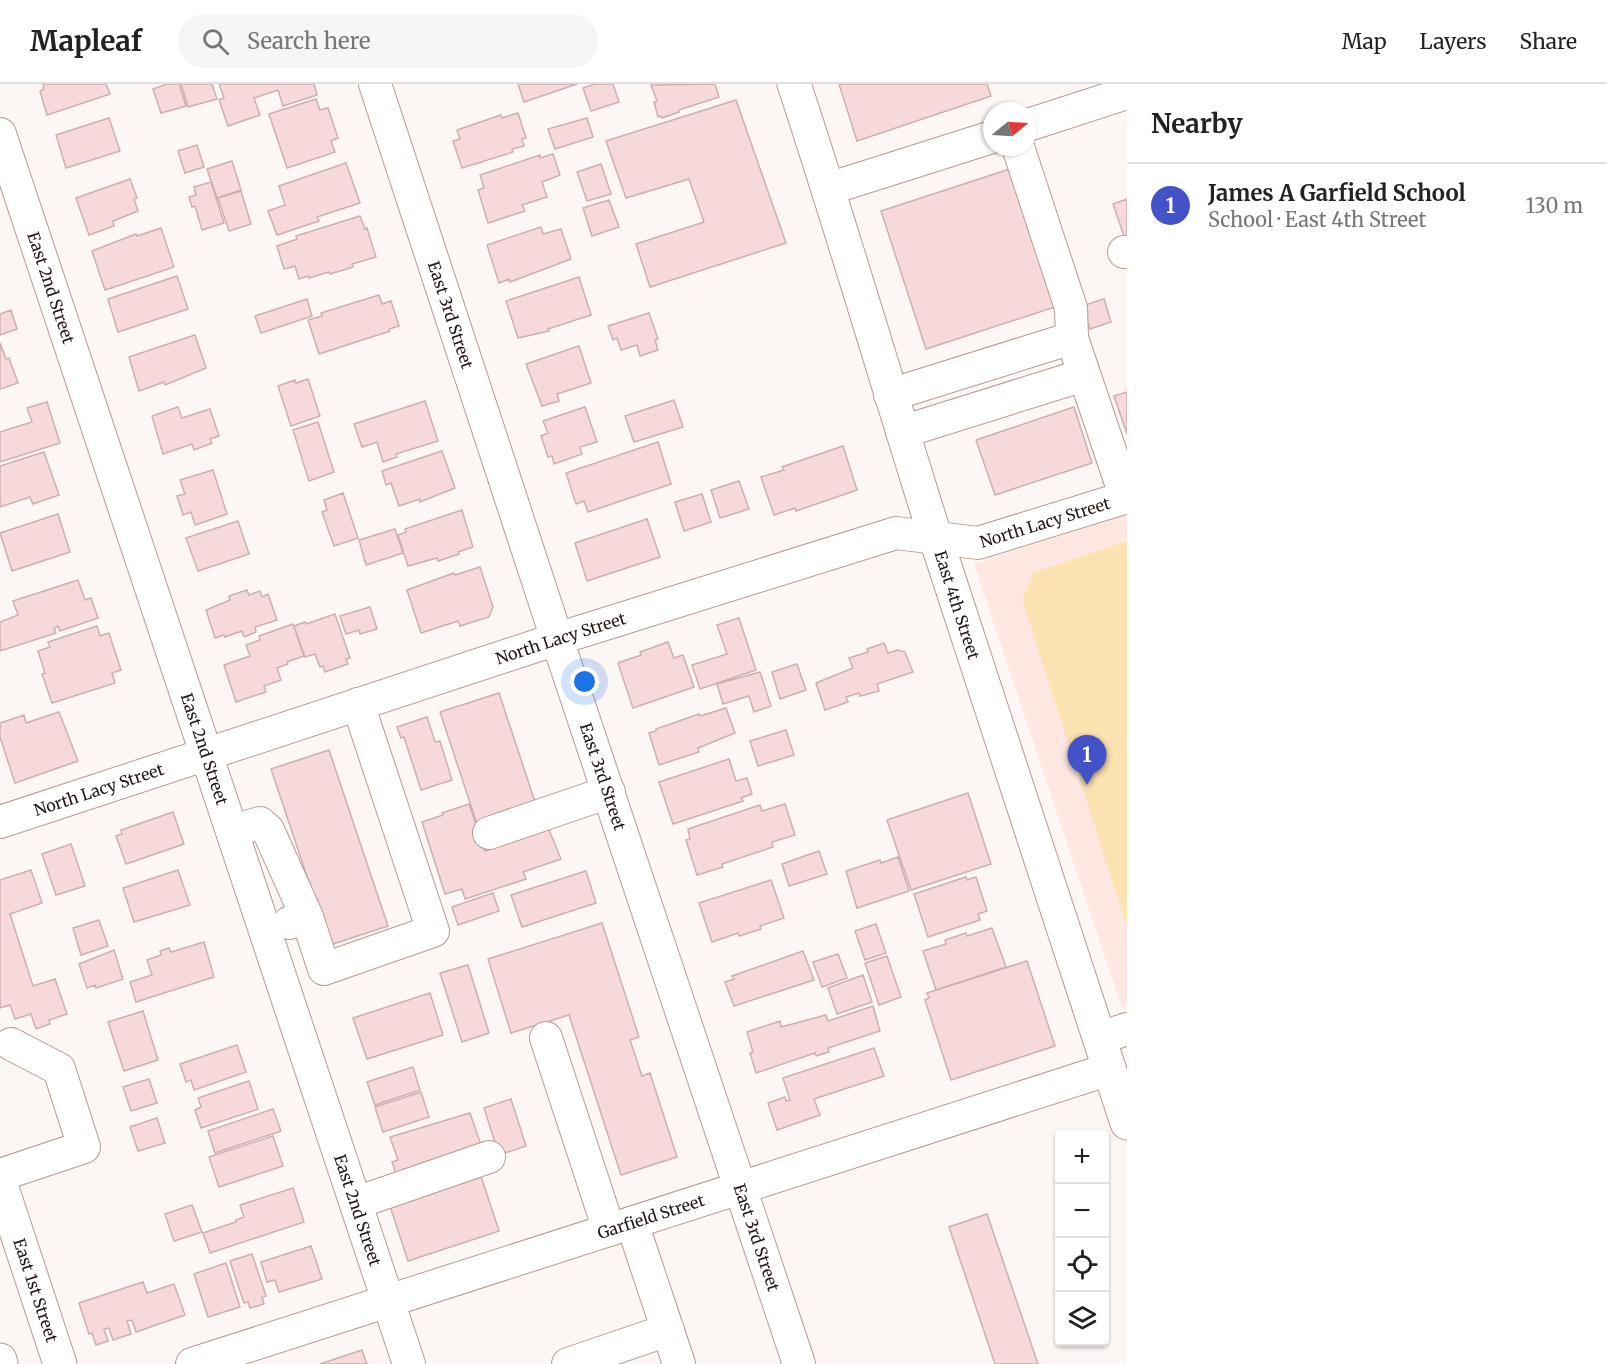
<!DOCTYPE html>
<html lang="en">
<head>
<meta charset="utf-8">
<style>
	body { margin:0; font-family:Merriweather,serif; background:#f6f6f6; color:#222 }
	.controls { position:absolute; right:18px; bottom:18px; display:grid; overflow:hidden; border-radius:6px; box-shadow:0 2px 4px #0004 }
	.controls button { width:54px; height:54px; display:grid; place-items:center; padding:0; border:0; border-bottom:2px solid #e0e0e0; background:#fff; color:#222; font:30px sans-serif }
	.compass { position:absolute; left:983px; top:18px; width:54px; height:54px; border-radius:50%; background:#fff; box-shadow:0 2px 4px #0004; rotate:72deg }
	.you { position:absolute; left:585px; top:598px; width:21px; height:21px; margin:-15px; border:4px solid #fff; border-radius:50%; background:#1a73e8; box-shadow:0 0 0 9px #1a73e833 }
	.badge { display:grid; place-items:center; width:39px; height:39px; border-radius:50%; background:#4352c6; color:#fff; font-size:20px; font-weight:700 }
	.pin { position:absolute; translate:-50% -50px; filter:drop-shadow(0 2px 3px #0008) }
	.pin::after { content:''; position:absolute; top:32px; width:21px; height:18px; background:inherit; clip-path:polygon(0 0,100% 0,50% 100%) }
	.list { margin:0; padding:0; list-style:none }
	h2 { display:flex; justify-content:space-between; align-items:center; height:78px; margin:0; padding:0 24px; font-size:26px }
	h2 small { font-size:20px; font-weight:400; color:#767676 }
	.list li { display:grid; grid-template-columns:39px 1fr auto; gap:18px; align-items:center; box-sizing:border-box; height:84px; padding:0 24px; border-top:2px solid #e0e0e0 }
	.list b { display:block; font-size:22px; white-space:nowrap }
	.list p { margin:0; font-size:20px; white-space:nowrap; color:#767676 }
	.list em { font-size:20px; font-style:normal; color:#767676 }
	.icon { flex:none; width:33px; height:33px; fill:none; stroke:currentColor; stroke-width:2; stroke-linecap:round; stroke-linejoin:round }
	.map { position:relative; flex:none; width:1127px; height:1280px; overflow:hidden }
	header { display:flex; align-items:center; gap:36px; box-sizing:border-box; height:84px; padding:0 30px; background:#fff; border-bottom:2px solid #e0e0e0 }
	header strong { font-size:28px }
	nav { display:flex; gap:33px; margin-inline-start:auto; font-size:21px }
	.search { width:420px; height:54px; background:#f6f6f6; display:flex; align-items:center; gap:15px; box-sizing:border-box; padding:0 21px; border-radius:33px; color:#767676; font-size:22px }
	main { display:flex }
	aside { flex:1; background:#fff }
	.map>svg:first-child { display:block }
	.built { fill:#fee7e1 }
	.green { fill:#fce3b1 }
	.building { fill:#f7d8db; stroke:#cdafb2; stroke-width:1.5 }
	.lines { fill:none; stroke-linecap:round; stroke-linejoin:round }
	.minor-casing { stroke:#b69a93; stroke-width:34 }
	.major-casing { stroke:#b69a93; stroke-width:35 }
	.minor { stroke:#fff; stroke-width:32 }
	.major { stroke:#fff; stroke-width:33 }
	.labels { text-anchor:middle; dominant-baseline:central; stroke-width:4.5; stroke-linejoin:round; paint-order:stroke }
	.street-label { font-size:16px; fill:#211714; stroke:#fff }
</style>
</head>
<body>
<header>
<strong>Mapleaf</strong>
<div class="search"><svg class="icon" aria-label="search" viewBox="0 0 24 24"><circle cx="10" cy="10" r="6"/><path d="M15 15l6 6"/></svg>Search here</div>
<nav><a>Map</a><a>Layers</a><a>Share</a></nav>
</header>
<main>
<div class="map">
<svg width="1127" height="1280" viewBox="0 0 1127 1280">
	<rect width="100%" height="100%" fill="#fcf6f4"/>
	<path class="built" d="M1127,429V922L1122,924L974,480Z"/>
	<path class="green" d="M1127,457V843L1022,515L1033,489Z"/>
	<path class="building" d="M43,0H106L110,10L47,31L40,7L44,5Z
		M167,0H179L186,22L161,29L153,5Z
		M181,0H212L217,15L188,23Z
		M219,0H314L317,11L283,22L278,6L254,14L260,31L228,42L219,16L224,14Z
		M518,0H577L524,18Z
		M594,0H613L619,18L591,27L583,4Z
		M715,0L719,13L679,26V28L662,34L661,32L658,33L654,18L657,17L651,1Z
		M839,0H987L991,12L857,57Z
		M316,15L320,26L328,24L338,54L331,57L335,68L287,84L269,30Z
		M736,16L786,159L650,203L636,160L704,138L689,95L626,114L606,57Z
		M518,29L526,54L522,55L524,62L512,65L513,68L462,84L453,57L460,55L457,46L501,31L502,34Z
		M109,34L120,67L66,84L56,51Z
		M587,34L593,53L555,65L548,45Z
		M197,61L204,83L185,89L178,67Z
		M553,70L560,91L542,98L547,113L522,121L525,127L488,139L478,106L484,104L480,91L540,71V74Z
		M232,77L241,106L217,114L207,85Z
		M346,79L360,119L317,133L319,137L277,151L268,127L285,121L279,102Z
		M601,80L611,110L587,117L577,88Z
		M1016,83L1061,221L926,265L881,127Z
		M130,95L137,114L134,115L138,127L113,137L114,142L89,151L76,114Z
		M211,98L224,139L202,146L195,122L192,123L189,113L196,111L194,103Z
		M241,107L251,140L229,147L218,114Z
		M1127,115V161L1113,120Z
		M609,116L619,143L592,152L583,124Z
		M360,132L365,145L367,144L376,173L352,180L353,183L330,190L329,188L309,194L308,192L299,195L295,182L284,185L277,162L297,155L296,152Z
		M541,143L543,150L561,145L571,175L510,198L509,195L499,199L487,161Z
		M161,144L174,183L105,206L92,167L136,150L137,152Z
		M177,192L188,225L118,248L108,215Z
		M579,193L591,231L548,245L549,247L518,254L506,217Z
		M379,211L382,220L391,217L399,242L389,245L390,247L319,270L308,236L322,232L321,229Z
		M307,215L312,232L261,249L255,232Z
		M1104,215L1111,238L1090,245L1082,222Z
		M11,226L17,245L0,251V230Z
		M649,229L658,255L655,256L658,266L640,272L637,261L621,266L617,254L613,256L608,242Z
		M195,251L206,284L165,301L164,298L139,307L129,273Z
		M0,259L6,275L9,274L18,299L0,305Z
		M579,262L591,299L557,310L559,317L542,322L526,280Z
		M308,295L320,332L291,342L278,302L295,296L296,299Z
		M1127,308V350L1114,312Z
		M674,316L683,343L634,358L625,332Z
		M425,317L438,357L396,370L397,373L383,378L377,358L362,363L354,340Z
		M47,318L60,359L0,378V348L32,338L27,324Z
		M178,323L182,334L210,325L219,352L210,355L212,359L194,366L192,360L163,370L152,332Z
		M585,323L597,358L580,363L582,370L554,380L552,372L548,373L541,352L548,349L543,337Z
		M1074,323L1092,379L995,411L976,356Z
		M318,338L334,388L309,397L293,346Z
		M658,358L671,400L588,428L584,417L576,420L566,389Z
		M843,362L857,406L796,427L795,424L774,431L761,393L784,386L782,383Z
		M442,367L455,404L420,418V415L399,422L391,399L386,401L382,387Z
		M44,368L59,411L33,420L30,413L0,423V382Z
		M213,386L227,430L195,441L191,428L183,431L177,412L185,410L180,396Z
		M739,397L749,425L720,434L711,406Z
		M343,409L358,454L334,462L322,428L327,426L324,416Z
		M702,410L711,438L684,447L675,418Z
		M462,426L473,463L458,468L459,470L438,477L437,474L408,482L398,451L406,448L405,445Z
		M58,430L70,468L12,487L0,449Z
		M647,435L660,473L587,497L575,459Z
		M238,437L249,470L198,487L186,454Z
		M395,445L403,469L366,481L359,456Z
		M480,483L493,523L489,533L460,542L458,537L421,549L407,506L454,489L455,491Z
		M78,496L85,516L91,514L98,534L60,547L58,542L54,544L56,549L0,567V538L18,531L13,517Z
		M247,506L249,511L260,507L262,513L268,510L277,536L255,543L256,548L244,553L242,547L225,553L224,551L215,554L206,526L230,516L229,512Z
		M370,523L377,545L360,550L359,546L346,550L340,532Z
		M335,530L350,574L346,575L348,580L325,588L323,582L320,583L315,570L305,573L294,542L305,538L306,540Z
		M739,534L756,586L700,605L692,581L727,570L717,541Z
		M293,540L304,572L287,578L288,580L277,584L281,596L264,602L266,608L236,618L224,581L250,572L246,561L260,556L259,552Z
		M97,542L100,552L109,549L121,586L112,589L115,599L52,619L42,590L45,589L38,567L50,563L48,558Z
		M668,558L674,574L683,571L694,603L633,624L618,579L641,571L640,568Z
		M884,559L888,569L898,566L905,568L913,588L877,600L879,607L860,612L859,609L846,613L848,618L825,626L816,599L853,584L849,574L868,568L867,565Z
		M797,580L806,606L780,615L772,588Z
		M760,588L771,622L754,628L749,612L723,620L717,600Z
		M499,609L537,724L478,743L440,628Z
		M726,624L735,649L698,664L699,668L659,681L649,649L656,647V645L699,630L700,632Z
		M59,628L78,677L15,699L0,653V639L24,631L26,639Z
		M427,633L435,658L440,657L452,696L421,706L404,653L401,654L397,643Z
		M786,646L794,671L758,682L750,657Z
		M329,666L388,842L330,861L271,685Z
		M729,675L736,697L747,694L752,710L741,714L743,717L673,740L659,698Z
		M968,709L991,780L911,806L887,736Z
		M469,720L485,767L505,760L502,750L545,736L561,775L523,788L526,795L465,815L462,805L445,810L422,738L443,731L442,729Z
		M785,720L795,751L772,758L773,763L722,780L723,783L697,791L686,756L690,755L688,745L760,721L762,727Z
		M173,728L184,760L126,780L116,752L122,750L121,746Z
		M71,760L85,802L56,811L42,770Z
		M819,767L827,790L789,802L782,780Z
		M898,773L909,807L857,824L846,787L880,776L881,779Z
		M31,786L42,819L10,830L33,902L55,895L67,930L49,936L50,940L36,945L31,930L15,935L10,921L0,924V796Z
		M178,786L190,821L134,838L123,804Z
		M586,787L596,819L522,843L511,811Z
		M966,793L967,796L976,793L987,827L978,830L980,836L928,853L914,810Z
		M771,796L784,834L760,842L761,845L739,852L738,849L712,858L699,819Z
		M493,809L499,827L458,841L452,823Z
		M99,836L108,862L81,871L73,844Z
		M602,839L639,953L630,956L642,992L650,989L677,1073L621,1091L569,931L511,949L488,875Z
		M876,840L886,869L865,876L855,847Z
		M992,844L1006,883L936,906L923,867L946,860L945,856L966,849L967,852Z
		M204,858L214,893L136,918L130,898L152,891L147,876L161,871L160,867L169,864L171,868Z
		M114,866L123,895L96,904L95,901L87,904L79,880Z
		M803,867L814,896L734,922L725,898L734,895L732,892Z
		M838,870L847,894L822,903L813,878Z
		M887,872L901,913L879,921L865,879Z
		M1027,877L1055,962L951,996L925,916L929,914L927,909Z
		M468,881L489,949L462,958L440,889Z
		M863,891L872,918L837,930L828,904Z
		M430,909L443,951L367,975L353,934Z
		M873,922L880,947L828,964L829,968L816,972L815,969L756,989L750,969L753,968L747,948L780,937L781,943L826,931L828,937Z
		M143,927L158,976L124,987L108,938Z
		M237,961L246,988L194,1006L191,996L186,998L180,980Z
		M874,964L884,992L814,1015L820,1031L777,1046L768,1019L785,1013L786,1017L790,1016L783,994Z
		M413,983L420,1006L375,1021L367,998Z
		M149,995L157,1019L131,1027L123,1003Z
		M249,997L258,1025L201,1044L195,1026L201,1023L198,1014Z
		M421,1008L429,1033L383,1048L375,1023Z
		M511,1015L526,1062L499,1071L484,1024Z
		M273,1025L281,1047L215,1069L208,1047Z
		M470,1029L481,1061L399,1099L392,1078L398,1076L390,1053Z
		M157,1034L165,1059L138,1067L130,1043Z
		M273,1052L283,1082L219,1103L209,1073Z
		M479,1086L499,1147L408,1177L388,1116Z
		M293,1104L304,1138L210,1169L203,1149L236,1138V1136L244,1133L240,1121Z
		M192,1121L202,1148L174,1157L165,1130Z
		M987,1130L1038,1280H995L949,1143Z
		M311,1162L322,1195L279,1208L275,1196L267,1198L261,1178Z
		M252,1170L266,1212L262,1213L264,1220L250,1224L248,1218L244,1219L230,1177Z
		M226,1179L240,1223L208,1233L194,1190Z
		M143,1198L147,1209L174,1200L185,1231L136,1248L132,1236L127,1237L131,1250L113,1256L109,1244L104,1245L108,1257L96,1261L92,1249L89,1250L79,1219Z
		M362,1266L367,1280H320Z"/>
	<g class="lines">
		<defs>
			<g id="minor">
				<path id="s1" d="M375,0L557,555L799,1280"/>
				<path d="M1028,41L1127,9"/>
				<path id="s2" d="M0,50L409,1280"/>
				<path d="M1018,63L1071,224L1072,254L1126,414"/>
				<path d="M828,105L992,53"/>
				<path d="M1124,168H1127"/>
				<path d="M890,311L1072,254"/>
				<path d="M902,348L1084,291"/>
				<path id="s3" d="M0,738L557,555L896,449L978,459L1127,413"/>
				<path d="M232,747L260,739L268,746L307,833L289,839"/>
				<path d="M489,749L609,708"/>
				<path d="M307,833L324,885L433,847L358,620"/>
				<path d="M546,954L609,1146"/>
				<path d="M1100,954L1127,945"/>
				<path d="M0,1091L84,1063L59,985L11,960"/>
				<path d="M356,1119L489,1073"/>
				<path d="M632,1139L679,1280"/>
				<path id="s4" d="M192,1280L1110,985"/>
				<path d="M568,1280L668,1246"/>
			</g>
			<g id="major">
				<path id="s5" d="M794,0C844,151 888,303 936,455C998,650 1064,844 1127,1039"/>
				<path id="s6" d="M0,1098L60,1280"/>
				<path d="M0,1276L1,1280"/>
			</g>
		</defs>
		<use href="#minor" class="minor-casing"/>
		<use href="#major" class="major-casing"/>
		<use href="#minor" class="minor"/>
		<use href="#major" class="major"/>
	</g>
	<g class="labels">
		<g class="street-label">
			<text stroke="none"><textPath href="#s2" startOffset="162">East 2nd Street</textPath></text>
			<text stroke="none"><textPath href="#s1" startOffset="243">East 3rd Street</textPath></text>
			<text stroke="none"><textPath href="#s3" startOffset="1094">North Lacy Street</textPath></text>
			<text stroke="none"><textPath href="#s5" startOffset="546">East 4th Street</textPath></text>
			<text stroke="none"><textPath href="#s3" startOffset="590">North Lacy Street</textPath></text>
			<text stroke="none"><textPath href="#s2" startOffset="648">East 2nd Street</textPath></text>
			<text stroke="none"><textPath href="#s1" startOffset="729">East 3rd Street</textPath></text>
			<text stroke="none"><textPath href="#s3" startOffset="104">North Lacy Street</textPath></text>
			<text stroke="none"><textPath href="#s2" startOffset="1134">East 2nd Street</textPath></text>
			<text stroke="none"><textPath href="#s4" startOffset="482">Garfield Street</textPath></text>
			<text stroke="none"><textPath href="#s1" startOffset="1215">East 3rd Street</textPath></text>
			<text stroke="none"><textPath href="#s6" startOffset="114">East 1st Street</textPath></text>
		</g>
	</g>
</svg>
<div class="controls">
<button>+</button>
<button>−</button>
<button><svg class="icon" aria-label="locate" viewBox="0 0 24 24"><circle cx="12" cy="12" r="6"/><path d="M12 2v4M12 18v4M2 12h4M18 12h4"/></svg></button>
<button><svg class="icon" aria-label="layers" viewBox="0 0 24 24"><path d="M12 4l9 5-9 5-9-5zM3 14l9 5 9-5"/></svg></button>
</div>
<svg class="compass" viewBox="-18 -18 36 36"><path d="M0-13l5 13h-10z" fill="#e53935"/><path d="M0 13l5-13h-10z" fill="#767676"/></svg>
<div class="you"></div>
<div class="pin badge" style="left:1087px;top:701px">1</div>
</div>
<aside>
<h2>Nearby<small></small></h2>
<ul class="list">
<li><span class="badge">1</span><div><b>James A Garfield School</b><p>School · East 4th Street</p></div><em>130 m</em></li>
</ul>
</aside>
</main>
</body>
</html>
